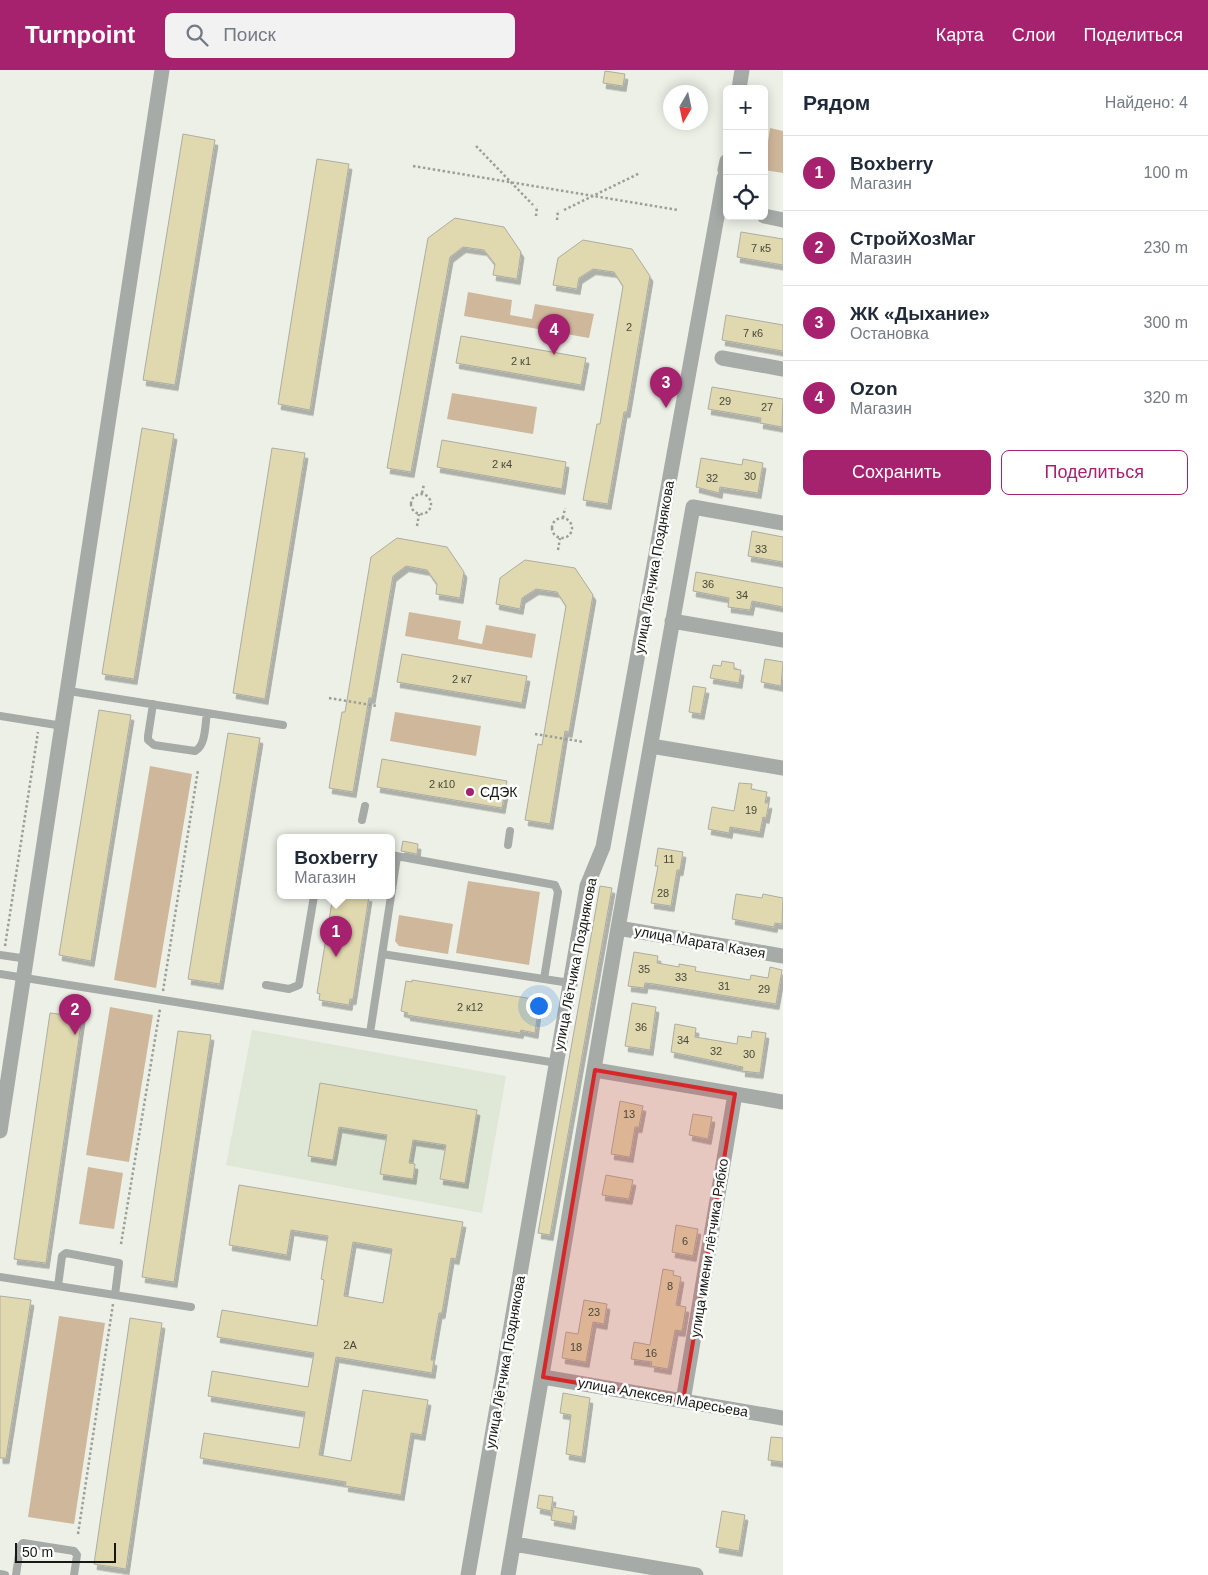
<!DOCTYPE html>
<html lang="ru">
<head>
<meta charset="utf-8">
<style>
	body { margin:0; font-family:Helvetica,sans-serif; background:#f2f2f3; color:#1f2937 }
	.controls { position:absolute; right:15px; top:15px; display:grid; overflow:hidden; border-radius:8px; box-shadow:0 2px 12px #0003 }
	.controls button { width:45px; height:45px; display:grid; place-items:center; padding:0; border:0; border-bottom:1px solid #e0e1e3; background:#fff; color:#1f2937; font:25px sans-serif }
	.compass { position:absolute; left:663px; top:15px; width:45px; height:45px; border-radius:50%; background:#fff; box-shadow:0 2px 12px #0003; rotate:189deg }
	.scale { position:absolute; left:15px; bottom:12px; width:101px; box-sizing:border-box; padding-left:5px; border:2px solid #161814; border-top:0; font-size:14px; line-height:18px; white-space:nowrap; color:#161814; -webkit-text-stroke:4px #fff; paint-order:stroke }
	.you { position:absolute; left:538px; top:935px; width:18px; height:18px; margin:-12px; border:4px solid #fff; border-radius:50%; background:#1a73e8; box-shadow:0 0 0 8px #1a73e833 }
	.badge { display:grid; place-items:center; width:32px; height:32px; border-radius:50%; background:#a7226e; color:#fff; font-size:16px; font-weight:700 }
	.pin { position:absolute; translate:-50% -41px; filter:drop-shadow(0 1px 2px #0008) }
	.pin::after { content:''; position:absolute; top:26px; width:18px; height:15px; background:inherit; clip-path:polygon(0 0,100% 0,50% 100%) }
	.popup { position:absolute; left:277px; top:764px; width:118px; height:65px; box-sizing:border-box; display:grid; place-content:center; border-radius:8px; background:#fff; filter:drop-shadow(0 1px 4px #0005); font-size:16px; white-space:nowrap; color:#747a83 }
	.popup b { font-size:19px; color:#1f2937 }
	.popup::after { content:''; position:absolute; left:50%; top:100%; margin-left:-10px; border:10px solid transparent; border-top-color:#fff }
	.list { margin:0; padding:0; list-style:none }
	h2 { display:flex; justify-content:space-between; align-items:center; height:65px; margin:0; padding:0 20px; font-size:21px }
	h2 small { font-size:16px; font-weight:400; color:#747a83 }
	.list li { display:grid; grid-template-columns:32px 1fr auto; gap:15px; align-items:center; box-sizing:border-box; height:75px; padding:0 20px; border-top:1px solid #e0e1e3 }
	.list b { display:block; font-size:19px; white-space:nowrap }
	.list p { margin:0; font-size:16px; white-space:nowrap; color:#747a83 }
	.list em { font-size:16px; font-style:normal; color:#747a83 }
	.actions { display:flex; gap:10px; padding:15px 20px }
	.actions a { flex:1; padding:11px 0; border:1px solid #a7226e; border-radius:8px; text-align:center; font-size:18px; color:#a7226e }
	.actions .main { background:#a7226e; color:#fff }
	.icon { flex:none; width:28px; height:28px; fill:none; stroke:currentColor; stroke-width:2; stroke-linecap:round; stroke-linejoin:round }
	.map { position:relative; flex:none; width:783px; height:1505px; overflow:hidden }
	header { display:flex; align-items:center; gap:30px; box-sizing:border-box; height:70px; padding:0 25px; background:#a7226e; color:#fff }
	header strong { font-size:24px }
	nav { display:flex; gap:28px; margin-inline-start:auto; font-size:18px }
	.search { width:350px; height:45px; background:#f2f2f3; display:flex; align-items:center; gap:12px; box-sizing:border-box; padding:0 18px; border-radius:8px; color:#747a83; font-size:19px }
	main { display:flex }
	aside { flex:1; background:#fff }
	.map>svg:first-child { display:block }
	.built { fill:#dfe7d6 }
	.green { fill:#cfb79b }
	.building { fill:#e0d9af; stroke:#aeaca2; fill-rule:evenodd; filter:url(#shadow) }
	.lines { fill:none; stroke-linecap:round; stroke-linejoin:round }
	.path { stroke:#9c9f97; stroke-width:2.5; stroke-dasharray:2.5 2.5; stroke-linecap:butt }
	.service { stroke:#a6aba8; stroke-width:8 }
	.minor { stroke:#a6aba8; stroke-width:15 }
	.marked { fill:#d62828; fill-opacity:0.2; stroke:#d62828; stroke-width:4; stroke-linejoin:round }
	.poi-dot { fill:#a7226e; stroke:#fff; stroke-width:2 }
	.labels { text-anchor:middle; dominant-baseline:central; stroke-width:5; stroke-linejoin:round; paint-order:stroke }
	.number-label { font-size:11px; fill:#48483b }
	.street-label { font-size:14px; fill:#161814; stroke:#fff }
	.poi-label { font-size:14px; fill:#161814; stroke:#fff; text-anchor:start }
</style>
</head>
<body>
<header>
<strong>Turnpoint</strong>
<div class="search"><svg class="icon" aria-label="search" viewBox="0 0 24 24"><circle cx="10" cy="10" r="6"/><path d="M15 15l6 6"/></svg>Поиск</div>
<nav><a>Карта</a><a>Слои</a><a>Поделиться</a></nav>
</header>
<main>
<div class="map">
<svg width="783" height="1505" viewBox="0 0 783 1505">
	<defs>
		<filter id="shadow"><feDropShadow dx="3" dy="5.5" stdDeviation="0" flood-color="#0004"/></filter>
	</defs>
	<rect width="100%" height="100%" fill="#ecf0e6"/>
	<path class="built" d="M252,960L506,1006L482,1143L226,1095Z"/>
	<path class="green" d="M770,58L783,61V103L764,100Z
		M468,222L512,230L510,245L532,249L535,234L594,244L589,268L464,246Z
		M452,323L537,337L533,364L447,349Z
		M409,542L461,551L458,569L482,574L486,555L536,564L532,588L405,566Z
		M395,642L481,656L476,686L390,671Z
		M150,696L192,704L156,918L114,910Z
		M468,811L540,822L529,895L456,883Z
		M399,845L453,854L448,884L399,876L395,871Z
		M110,937L153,945L129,1092L86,1085Z
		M88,1097L123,1103L114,1159L79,1154Z
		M59,1246L105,1253L74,1454L28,1447Z"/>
	<path class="building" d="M605,1L625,4L623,16L603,13Z
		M183,64L215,70L175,315L143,310Z
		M317,89L349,94L310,340L278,334Z
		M455,148L504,157L521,182L517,209L493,205L495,194L484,180L463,177L450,187L411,402L387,398L428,168Z
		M741,162L783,169V195L737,187Z
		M583,170L632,179L650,206L627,342H624L608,434L583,430L597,354H600L623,216L614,202L593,199L579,208L577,219L553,215L558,188Z
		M726,245L783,255V281L722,270Z
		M461,266L586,288L581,315L456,293Z
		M712,317L783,329L782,357L760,353L761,348L708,339Z
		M142,358L174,364L134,609L102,604Z
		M442,370L566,392L562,419L437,397Z
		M272,378L305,383L265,629L233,623Z
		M701,388L742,395L743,389L763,393L758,423L720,417L719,423L696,417Z
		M752,461L783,467V492L748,486Z
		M397,468L447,477L464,502L460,528L436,524L437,514L427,500L406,496L393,506L372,628H369L353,722L329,718L342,642H345L371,487Z
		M525,490L575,498L593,525L569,662L565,661L550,754L525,750L538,674L542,675L566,536L557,522L536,519L522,528L520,539L496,534L500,508Z
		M696,502L783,518V537L752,531L750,540L728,537L729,528L693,521Z
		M402,584L527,606L522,633L397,612Z
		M765,589L783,592L781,616L761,612Z
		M722,591L734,593V599L741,600L739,613L710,608L713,595L721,596Z
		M693,616L706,618L701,644L689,642Z
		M99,640L131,645L91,891L59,885Z
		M228,663L260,668L220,914L188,909Z
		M382,689L507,711L502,738L377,717Z
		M739,713L752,714L751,719L767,722L765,733H769L766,748L763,747L760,762L730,757L729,763L708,759L712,737L734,741Z
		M403,771L418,774L417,784L401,781Z
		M658,778L683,782L680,800H677L671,836L651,833L658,796H655Z
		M600,816L612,818L550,1165L538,1163Z
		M736,824L762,828L763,824L783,828L782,854L775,853L774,857L732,849Z
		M333,826H369L353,929H350L349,935L319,930L320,924L317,923Z
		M634,882L658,886L657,893L679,897V894L696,897L695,901L750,910L751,905L768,908L770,897L782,900L776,934L654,914L645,913L644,918L628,916Z
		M412,910L533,929L532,931L539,932L535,963L521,960L520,963L407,945L408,943L401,941L406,911L412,912Z
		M632,933L656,937L650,980L625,976Z
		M50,943L82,947L46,1193L14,1189Z
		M675,954L696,958L695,967L737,974L738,966L751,968L752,961L766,963L760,1003L742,1001L743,997L671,982Z
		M178,961L211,965L174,1212L142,1207Z
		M320,1013L477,1040L465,1113L440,1109L446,1075L413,1070L409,1093L415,1094L413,1109L380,1104L387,1065L339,1057L333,1090L308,1086Z
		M620,1031L643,1036L639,1057H635L630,1087L611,1084Z
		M693,1044L712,1047L708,1069L689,1065Z
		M606,1105L633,1110L629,1129L602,1125Z
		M239,1115L463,1152L456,1189L451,1188L442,1243H439L431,1290H434L432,1303L336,1287L319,1385L351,1391L363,1320L428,1330L422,1365L411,1363L401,1425L345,1416L346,1412L200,1388L204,1363L299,1378L305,1342L208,1326L212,1301L308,1317L314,1283L217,1267L222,1240L317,1256L324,1210L321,1209L328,1166L291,1160L287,1185L229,1175ZM353,1172L392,1179L383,1233L344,1226Z
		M676,1155L698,1159L693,1186L672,1182Z
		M663,1199L674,1201L673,1205L681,1207L676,1235L686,1237L682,1261L675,1260L668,1299L651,1296L652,1292L631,1289L634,1272L650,1275Z
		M0,1226L31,1230L6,1388H0Z
		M584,1230L607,1234L604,1254L593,1252L586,1292L562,1288L566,1262L578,1264Z
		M130,1248L162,1253L126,1499L94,1494Z
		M563,1323L590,1328L582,1387L566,1384L571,1345L560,1343Z
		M771,1367L783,1368V1392L768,1390Z
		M539,1425L553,1427L551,1441L537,1438Z
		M553,1437L574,1441L572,1454L551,1450Z
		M722,1441L745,1445L739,1481L716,1477Z"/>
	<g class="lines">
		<path class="path" d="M476,76L533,135
			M413,96L678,140
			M564,140L640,103
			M536,146L537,136
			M557,150L558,140
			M422,423L424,414
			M411 434a10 10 0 1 1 20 0a10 10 0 1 1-20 0Z
			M563,448L565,438
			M552 458a10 10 0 1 1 20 0a10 10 0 1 1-20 0Z
			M417,456L419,444
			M558,480L560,468
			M329,628L377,636
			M535,664L584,672
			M5,876L38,662
			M163,921L198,700
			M121,1174L160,939
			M78,1464L113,1234"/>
		<path class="service" d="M69,621L283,655
			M153,634L148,666V670L154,675L195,681C206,676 205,654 207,643
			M0,646L63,656
			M362,750L365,736
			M508,775L510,761
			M391,785L555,815L558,822L544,909
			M382,884L570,913
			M0,885L28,889
			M0,904L557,993
			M266,915L289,919L299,915L314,826
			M370,963L397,787
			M0,1207L191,1237
			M58,1216L62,1186L66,1183L119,1193L115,1225
			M0,1504L5,1505
			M16,1505L20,1477L23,1473L74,1481L77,1485L74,1505"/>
		<path class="minor" d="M739,19L742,0
			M725,100L727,91
			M764,146L783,150
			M722,288L783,299
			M672,551L783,570
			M651,676L783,698
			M618,858L783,886
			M595,1000L783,1032
			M0,1061L162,0
			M543,1307L783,1348
			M683,1331L735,1024
			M514,1474L696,1505
			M468,1505L587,816L603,777L724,108
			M508,1505L618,858L693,437L783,453"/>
	</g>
	<path class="marked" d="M595,1000L735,1024L683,1331L543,1307Z"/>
	<circle class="poi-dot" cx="470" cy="722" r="5"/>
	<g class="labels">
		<g class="number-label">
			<text x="761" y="178">7 к5</text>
			<text x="629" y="257">2</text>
			<text x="753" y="263">7 к6</text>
			<text x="521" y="291">2 к1</text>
			<text x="725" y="331">29</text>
			<text x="767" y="337">27</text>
			<text x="502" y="394">2 к4</text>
			<text x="750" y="406">30</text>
			<text x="712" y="408">32</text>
			<text x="761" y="479">33</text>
			<text x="708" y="514">36</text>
			<text x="742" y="525">34</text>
			<text x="462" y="609">2 к7</text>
			<text x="442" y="714">2 к10</text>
			<text x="751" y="740">19</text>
			<text x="669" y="789">11</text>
			<text x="663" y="823">28</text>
			<text x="644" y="899">35</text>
			<text x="681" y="907">33</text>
			<text x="724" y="916">31</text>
			<text x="764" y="919">29</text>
			<text x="470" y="937">2 к12</text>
			<text x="641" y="957">36</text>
			<text x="683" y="970">34</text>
			<text x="716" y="981">32</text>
			<text x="749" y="984">30</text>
			<text x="629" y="1044">13</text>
			<text x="685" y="1171">6</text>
			<text x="670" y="1216">8</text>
			<text x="594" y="1242">23</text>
			<text x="350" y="1275">2А</text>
			<text x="576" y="1277">18</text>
			<text x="651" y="1283">16</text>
		</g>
		<g class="street-label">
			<text transform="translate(654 497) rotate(-80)">улица Лётчика Позднякова</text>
			<text transform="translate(700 872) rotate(10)">улица Марата Казея</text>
			<text transform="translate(575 894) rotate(-79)">улица Лётчика Позднякова</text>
			<text transform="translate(709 1178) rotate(-81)">улица имени лётчика Рябко</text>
			<text transform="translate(505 1292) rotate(-80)">улица Лётчика Позднякова</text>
			<text transform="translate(663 1327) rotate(10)">улица Алексея Маресьева</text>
		</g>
		<g class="poi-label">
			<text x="480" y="722">СДЭК</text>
		</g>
	</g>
</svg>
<div class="controls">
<button>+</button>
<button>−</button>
<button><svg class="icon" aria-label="locate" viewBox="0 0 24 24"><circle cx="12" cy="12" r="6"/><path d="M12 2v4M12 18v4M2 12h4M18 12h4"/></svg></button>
</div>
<svg class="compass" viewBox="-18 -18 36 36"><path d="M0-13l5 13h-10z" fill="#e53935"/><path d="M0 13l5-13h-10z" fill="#747a83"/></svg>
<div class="scale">50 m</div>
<div class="you"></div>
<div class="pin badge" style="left:336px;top:887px">1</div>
<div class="popup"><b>Boxberry</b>Магазин</div>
<div class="pin badge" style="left:75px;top:965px">2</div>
<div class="pin badge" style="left:666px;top:338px">3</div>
<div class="pin badge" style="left:554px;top:285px">4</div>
</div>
<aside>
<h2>Рядом<small>Найдено: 4</small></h2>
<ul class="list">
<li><span class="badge">1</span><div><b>Boxberry</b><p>Магазин</p></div><em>100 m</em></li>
<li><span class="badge">2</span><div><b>СтройХозМаг</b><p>Магазин</p></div><em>230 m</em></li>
<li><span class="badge">3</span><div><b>ЖК «Дыхание»</b><p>Остановка</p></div><em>300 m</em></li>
<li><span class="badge">4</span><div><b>Ozon</b><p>Магазин</p></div><em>320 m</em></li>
</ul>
<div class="actions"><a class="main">Сохранить</a><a>Поделиться</a></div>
</aside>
</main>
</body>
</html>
